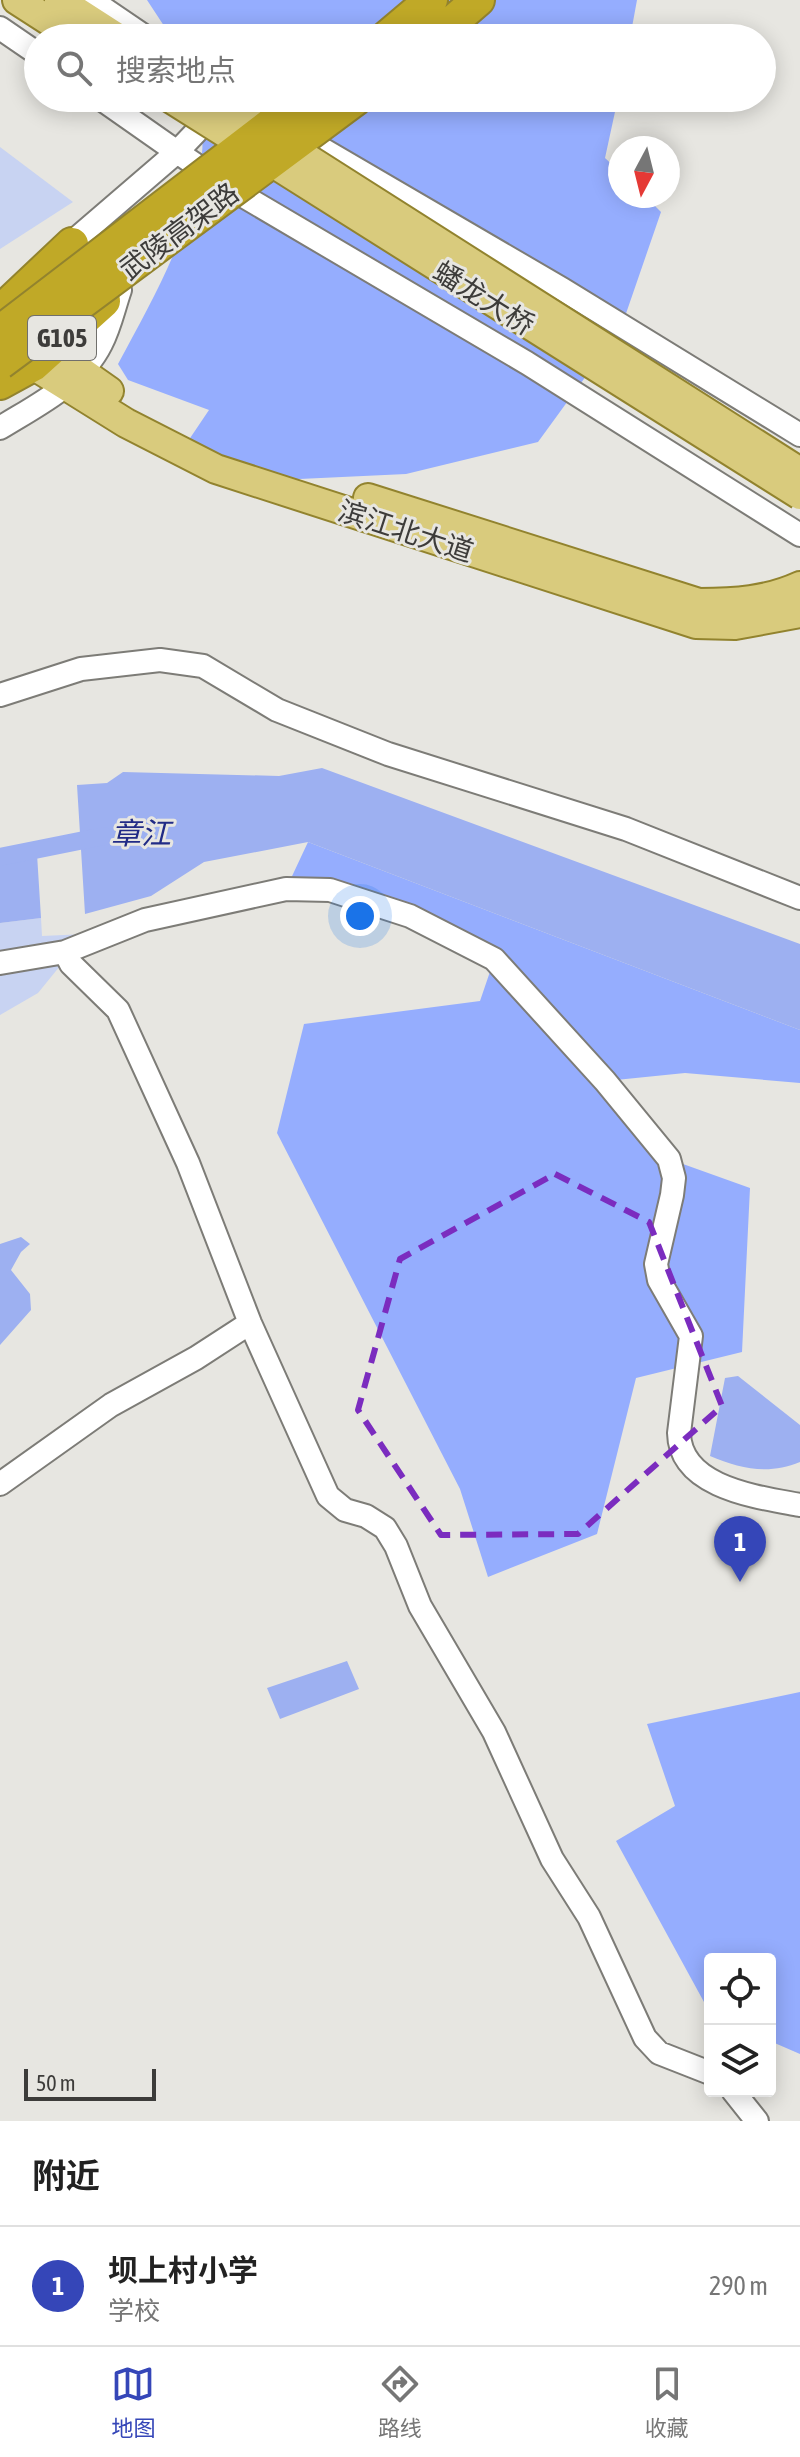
<!DOCTYPE html>
<html lang="zh">
<head>
<meta charset="utf-8">
<style>
	body { margin:0; font-family:"Asap Condensed","Noto Sans SC",sans-serif; background:#f2f2f2; color:#222 }
	.controls { position:absolute; right:24px; bottom:24px; display:grid; overflow:hidden; border-radius:8px; box-shadow:0 4px 20px #0003 }
	.controls button { width:72px; height:72px; display:grid; place-items:center; padding:0; border:0; border-bottom:2px solid #e0e0e0; background:#fff; color:#222; font:40px sans-serif }
	.compass { position:absolute; left:608px; top:136px; width:72px; height:72px; border-radius:50%; background:#fff; box-shadow:0 4px 20px #0003; rotate:187deg }
	.scale { position:absolute; left:24px; bottom:20px; width:132px; box-sizing:border-box; padding-left:8px; border:4px solid #3d3c3a; border-top:0; font-size:22px; line-height:28px; white-space:nowrap; color:#3d3c3a; -webkit-text-stroke:6px #e7e6e1; paint-order:stroke }
	.you { position:absolute; left:360px; top:916px; width:28px; height:28px; margin:-20px; border:6px solid #fff; border-radius:50%; background:#1a73e8; box-shadow:0 0 0 12px #1a73e833 }
	.badge { display:grid; place-items:center; width:52px; height:52px; border-radius:50%; background:#3546b8; color:#fff; font-size:26px; font-weight:700 }
	.pin { position:absolute; translate:-50% -66px; filter:drop-shadow(0 2px 4px #0008) }
	.pin::after { content:''; position:absolute; top:42px; width:28px; height:24px; background:inherit; clip-path:polygon(0 0,100% 0,50% 100%) }
	.list { margin:0; padding:0; list-style:none }
	h2 { display:flex; justify-content:space-between; align-items:center; height:104px; margin:0; padding:0 32px; font-size:34px }
	h2 small { font-size:26px; font-weight:400; color:#767676 }
	.list li { display:grid; grid-template-columns:52px 1fr auto; gap:24px; align-items:center; box-sizing:border-box; height:120px; padding:0 32px; border-top:2px solid #e0e0e0 }
	.list b { display:block; font-size:30px; white-space:nowrap }
	.list p { margin:0; font-size:26px; white-space:nowrap; color:#767676 }
	.list em { font-size:26px; font-style:normal; color:#767676 }
	.icon { flex:none; width:44px; height:44px; fill:none; stroke:currentColor; stroke-width:2; stroke-linecap:round; stroke-linejoin:round }
	.map { position:relative; flex:none; width:800px; height:2121px; overflow:hidden }
	.search { position:absolute; background:#fff; box-shadow:0 4px 20px #0003; left:24px; right:24px; top:24px; height:88px; display:flex; align-items:center; gap:20px; box-sizing:border-box; padding:0 28px; border-radius:44px; color:#767676; font-size:30px }
	.sheet { height:224px; background:#fff }
	nav { display:flex; justify-content:space-around; align-items:center; box-sizing:border-box; height:112px; border-top:2px solid #e0e0e0; background:#fff; font-size:22px; color:#767676 }
	nav a { display:grid; justify-items:center; gap:4px }
	nav .on { color:#3546b8 }
	.map>svg:first-child { display:block }
	.green { fill:#c8d3f2 }
	.forest { fill:#95adfe }
	.water { fill:#9db0f1 }
	.lines { fill:none; stroke-linecap:round; stroke-linejoin:round }
	.canal { stroke:#9db0f1; stroke-width:18 }
	.minor-casing { stroke:#7d7c77; stroke-width:26 }
	.major-casing { stroke:#92832e; stroke-width:32 }
	.highway-casing { stroke:#92832e; stroke-width:36 }
	.minor { stroke:#fff; stroke-width:22 }
	.major { stroke:#d9cb7d; stroke-width:28 }
	.highway { stroke:#c0a927; stroke-width:32 }
	.major-bridge-casing { stroke:#92832e; stroke-width:32; stroke-linecap:butt }
	.highway-bridge-casing { stroke:#92832e; stroke-width:36; stroke-linecap:butt }
	.major-bridge { stroke:#d9cb7d; stroke-width:28 }
	.highway-bridge { stroke:#c0a927; stroke-width:32 }
	.marked { fill:none; stroke:#7b2cbf; stroke-width:6; stroke-dasharray:16 10; stroke-linejoin:round }
	.labels { text-anchor:middle; dominant-baseline:central; stroke-width:6; stroke-linejoin:round; paint-order:stroke }
	.shield { fill:#e7e6e1; stroke:#706f6c; stroke-width:2 }
	.shield-label { font-size:26px; font-weight:bold; fill:#3d3c3a }
	.street-label { font-size:28px; fill:#3d3c3a; stroke:#e7e6e1 }
	.water-label { font-size:30px; font-style:italic; fill:#212b86; stroke:#e7e6e1 }
</style>
</head>
<body>
<div class="map">
<svg width="800" height="2121" viewBox="0 0 800 2121">
	<rect width="100%" height="100%" fill="#e7e6e1"/>
	<path class="green" d="M0,147L73,202L0,249Z
		M41,918L42,936L86,934L38,993L0,1015V923Z"/>
	<path class="forest" d="M147,0H637L630,38H172Z
		M197,98H618L605,158L620,172V196H645L661,212L621,328L538,442L406,474L278,480L180,453L209,410L128,380L118,364C154,297 193,230 202,153C204,136 199,115 197,98Z
		M308,842L800,1030V1083L685,1073L606,1081L669,1159L750,1188L742,1352L636,1378L597,1534L488,1577L460,1489L277,1133L304,1024L480,1001L494,960L410,916L286,889Z
		M800,1692V2054L770,2041V1959H710V2013L616,1841L675,1806L647,1724Z"/>
	<path class="water" d="M322,768L800,944V1030L308,842L204,862L151,896L85,914L77,785L107,783L123,772L279,776Z
		M37,854L41,918L0,923V856Z
		M21,1237L30,1244L21,1252L11,1270L30,1294L31,1310L0,1345V1244Z
		M738,1376L800,1425V1462C769,1475 740,1469 710,1456L725,1378Z
		M347,1661L359,1689L280,1719L267,1688Z"/>
	<g class="lines">
		<path class="canal" d="M0,857L104,836"/>
		<defs>
			<path id="minor" d="M91,0L147,38
				M0,28L38,54
				M216,111L177,152L228,187L527,363L800,535
				M293,132L562,289L800,435
				M63,250L177,152L100,98
				M0,428C37,405 81,384 101,344C110,327 114,307 120,290
				M0,695L81,669L160,660L203,666L277,710L388,754L626,829L800,898
				M65,952L145,920L286,889L330,890L410,916L494,959L605,1081L669,1159L674,1178L672,1195L656,1264L659,1280L691,1336L679,1433C680,1488 758,1497 800,1505
				M0,963L65,952L71,964L118,1010L188,1163L250,1323L328,1496L345,1510L366,1516L385,1528L396,1546L420,1606L494,1732L552,1859L589,1917L645,2038L659,2053L710,2073
				M0,1484L111,1405L196,1358L250,1323
				M733,2091L757,2121"/>
			<path id="major" d="M17,0L76,38
				M59,0L118,38
				M57,343L82,372L109,391
				M33,365L126,423L216,469L696,624L735,625L800,613
				M368,498L699,603C735,603 767,601 800,586"/>
			<path id="highway" d="M386,38L431,0
				M434,38L478,0
				M0,312L72,244
				M0,383L33,365L104,301"/>
		</defs>
		<use href="#minor" class="minor-casing"/>
		<use href="#major" class="major-casing"/>
		<use href="#highway" class="highway-casing"/>
		<use href="#minor" class="minor"/>
		<use href="#major" class="major"/>
		<use href="#highway" class="highway"/>
		<defs>
			<path id="major-bridge" d="M170,98L800,495
				M212,98L800,472"/>
			<path id="highway-bridge" d="M0,332L305,98
				M0,363L357,98"/>
		</defs>
		<use href="#major-bridge" class="major-bridge-casing"/>
		<use href="#highway-bridge" class="highway-bridge-casing"/>
		<use href="#major-bridge" class="major-bridge"/>
		<use href="#highway-bridge" class="highway-bridge"/>
	</g>
	<path class="marked" d="M555,1174L649,1222L722,1406L578,1534L441,1535L358,1410L400,1259Z"/>
	<g class="labels">
		<rect class="shield" x="28" y="316" width="68" height="44" rx="6"/>
		<g class="shield-label">
			<text x="62" y="338">G105</text>
		</g>
		<g class="street-label">
			<text transform="translate(179 231) rotate(-37)">武陵高架路</text>
			<text transform="translate(484 298) rotate(32)">蟠龙大桥</text>
			<text transform="translate(406 531) rotate(18)">滨江北大道</text>
		</g>
		<g class="water-label">
			<text x="141" y="833">章江</text>
		</g>
	</g>
</svg>
<div class="controls">
<button><svg class="icon" aria-label="locate" viewBox="0 0 24 24"><circle cx="12" cy="12" r="6"/><path d="M12 2v4M12 18v4M2 12h4M18 12h4"/></svg></button>
<button><svg class="icon" aria-label="layers" viewBox="0 0 24 24"><path d="M12 4l9 5-9 5-9-5zM3 14l9 5 9-5"/></svg></button>
</div>
<svg class="compass" viewBox="-18 -18 36 36"><path d="M0-13l5 13h-10z" fill="#e53935"/><path d="M0 13l5-13h-10z" fill="#767676"/></svg>
<div class="scale">50 m</div>
<div class="you"></div>
<div class="pin badge" style="left:740px;top:1582px">1</div>
<div class="search"><svg class="icon" aria-label="search" viewBox="0 0 24 24"><circle cx="10" cy="10" r="6"/><path d="M15 15l6 6"/></svg>搜索地点</div>
</div>
<section class="sheet">
<h2>附近<small></small></h2>
<ul class="list">
<li><span class="badge">1</span><div><b>坝上村小学</b><p>学校</p></div><em>290 m</em></li>
</ul>
</section>
<nav>
<a class="on"><svg class="icon" aria-label="map" viewBox="0 0 24 24"><path d="M3 6l6-2 6 2 6-2v14l-6 2-6-2-6 2zM9 4v14M15 6v14"/></svg>地图</a>
<a><svg class="icon" aria-label="directions" viewBox="0 0 24 24"><path d="M12 3l9 9-9 9-9-9zM9 14v-3h6M13 9l2 2-2 2"/></svg>路线</a>
<a><svg class="icon" aria-label="saved" viewBox="0 0 24 24"><path d="M7 4h10v16l-5-4-5 4z"/></svg>收藏</a>
</nav>
</body>
</html>
